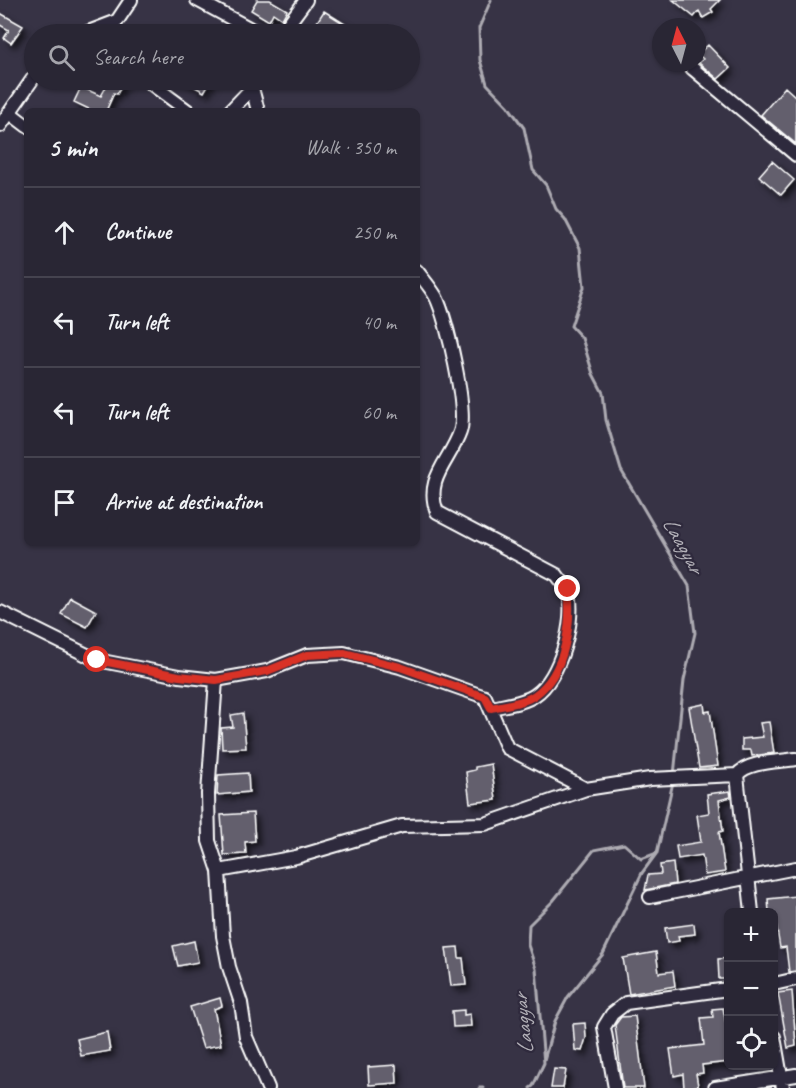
<!DOCTYPE html>
<html lang="en">
<head>
<meta charset="utf-8">
<style>
	body { margin:0; font-family:Caveat,sans-serif; background:#353240; color:#f1f3f6 }
	.controls { position:absolute; right:18px; bottom:18px; display:grid; overflow:hidden; border-radius:9px; box-shadow:0 2px 4px #0004 }
	.controls button { width:54px; height:54px; display:grid; place-items:center; padding:0; border:0; border-bottom:2px solid #45434f; background:#292634; color:#f1f3f6; font:30px sans-serif }
	.compass { position:absolute; left:652px; top:18px; width:54px; height:54px; border-radius:50%; background:#292634; box-shadow:0 2px 4px #0004; rotate:354deg }
	.stop { position:absolute; width:18px; height:18px; margin:-14px; border:4px solid #d93025; border-radius:50%; background:#fff }
	.stop.end { background:#d93025; border-color:#fff; box-shadow:0 2px 6px #0008 }
	.list { margin:0; padding:0; list-style:none }
	h2 { display:flex; justify-content:space-between; align-items:center; height:78px; margin:0; padding:0 24px; font-size:26px }
	h2 small { font-size:20px; font-weight:400; color:#a5a5ac }
	.list li { display:grid; grid-template-columns:39px 1fr auto; gap:18px; align-items:center; box-sizing:border-box; height:90px; padding:0 24px; border-top:2px solid #45434f }
	.list b { display:block; font-size:22px; white-space:nowrap }
	.list em { font-size:20px; font-style:normal; color:#a5a5ac }
	.icon { flex:none; width:33px; height:33px; fill:none; stroke:currentColor; stroke-width:2; stroke-linecap:round; stroke-linejoin:round }
	.map { position:relative; flex:none; width:796px; height:1088px; overflow:hidden }
	.search { position:absolute; background:#292634; box-shadow:0 2px 4px #0004; left:24px; top:24px; width:396px; height:66px; display:flex; align-items:center; gap:15px; box-sizing:border-box; padding:0 21px; border-radius:33px; color:#a5a5ac; font-size:22px }
	.panel { position:absolute; background:#292634; box-shadow:0 2px 4px #0004; left:24px; top:108px; width:396px; height:438px; border-radius:9px }
	.map>svg:first-child { display:block }
	.lines { fill:none; stroke-linecap:round; stroke-linejoin:round }
	.stream { stroke:#adabb2; stroke-width:3 }
	.building { fill:#635f6d; stroke:#fff; stroke-width:1.5; filter:url(#shadow) }
	.street-casing { stroke:#fff; stroke-width:16 }
	.street { stroke:#2f2a3d; stroke-width:12 }
	.route { stroke:#d93025; stroke-width:8 }
	.labels { text-anchor:middle; dominant-baseline:central; stroke-width:4.5; stroke-linejoin:round; paint-order:stroke }
	.water-label { font-size:22px; font-style:italic; fill:#b4b2b9; stroke:#2f2a3d }
</style>
</head>
<body>
<div class="map">
<svg width="796" height="1088" viewBox="0 0 796 1088">
	<defs>
		<filter id="shadow"><feDropShadow dx="4.5" dy="4.5" stdDeviation="3" flood-color="#0009"/></filter>
	</defs>
	<rect width="100%" height="100%" fill="#373345"/>
	<filter id="ink" filterUnits="userSpaceOnUse"><feTurbulence type="fractalNoise" baseFrequency=".0167" numOctaves="2"/><feDisplacementMap in="SourceGraphic" scale="12" xChannelSelector="R" yChannelSelector="G"/><feConvolveMatrix kernelMatrix="1 2 1 2 8 2 1 2 1" color-interpolation-filters="sRGB"/></filter>
	<g filter="url(#ink)">
		<g class="lines">
			<path class="stream" d="M491,0L479,28L480,60L487,84L508,106L524,128L533,170L546,185L556,209L565,219L580,248L584,287L571,326L582,338L593,374L603,393L606,420L621,470L689,586L695,633L684,680L674,775
				M544,1060L555,1021L568,997L603,954L642,873L656,854
				M479,1088H483
				M530,1088L533,1086L544,1063L536,969L528,945L529,925L553,901L594,850L624,844L641,859L657,853L673,782"/>
		</g>
		<path class="building" d="M257,0H270L287,10L282,19L273,13L269,21L251,10Z
			M673,0H720L711,9L713,12L703,18L699,11L694,17Z
			M324,11L348,26L342,34H319L324,26L317,22Z
			M0,13L23,26L11,43L4,38L9,30L0,25Z
			M708,45L730,68L718,79L699,63L703,59L698,54Z
			M110,80L122,85L117,94L114,93L106,111H93L74,102L81,87L101,96Z
			M183,80H211L204,92Z
			M785,87L796,97V144L761,115Z
			M772,161L794,180L781,195L759,176Z
			M70,597L96,611L87,627L61,614Z
			M704,704L705,712L710,711L718,766L699,768L689,707Z
			M243,713L246,748L222,749L221,728L233,727L231,715Z
			M769,722L774,753L752,756L751,750H742V739L763,737L760,723Z
			M491,764L496,800L470,803L466,772L475,770V767Z
			M248,773L249,792L217,795L218,775Z
			M730,791L731,797L719,800L723,831L719,832L725,872L705,875L702,855L678,859L676,846L701,842L697,815L709,813L707,794Z
			M253,813L255,841L245,842L246,854L224,855L221,815Z
			M673,863L675,884L645,890L648,875L661,874L660,865Z
			M796,896V971L789,972L786,947L780,948L776,923H774V912H769L768,899Z
			M694,924L695,934L678,936L679,941L667,943L665,928Z
			M194,941L198,962L178,966L173,946Z
			M458,947L459,958H463L466,985L451,986L446,948Z
			M656,952L659,973L673,971L675,986L629,994L623,958Z
			M729,958V979H719L718,959Z
			M792,991L796,1046L788,1048L778,993Z
			M220,998L222,1006L214,1009L221,1045L203,1048L190,1007Z
			M723,1008L729,1040V1062L702,1065L703,1073L696,1074L698,1086L684,1088L683,1074L674,1076L670,1049L704,1045L701,1018L713,1017L712,1009Z
			M464,1010V1015L470,1014L471,1026L453,1027L452,1011Z
			M635,1016L644,1088H623L615,1025L621,1017Z
			M585,1023L586,1038L582,1051L575,1050L573,1024Z
			M107,1032L110,1051L81,1056L77,1039Z
			M396,1065L397,1083L369,1085L368,1067Z
			M554,1069L566,1070L563,1088H551Z"/>
		<g class="lines">
			<defs>
				<path id="street" d="M197,0L260,34
					M83,34L117,21L131,0
					M281,34L306,0
					M692,68L796,155
					M146,80L188,111
					M256,80L252,88L258,111
					M230,111L252,88
					M10,113L27,126
					M0,126L34,77
					M417,271C423,279 431,288 436,297C447,319 468,410 460,432C450,461 424,479 437,512L557,575C560,580 566,585 568,590C577,618 560,679 535,695C524,703 504,705 491,708
					M0,612L97,660L179,676L216,680L267,671L307,655L344,653L400,667L485,697L507,748L586,789
					M216,680L208,794L209,841L219,871L223,936L229,967L241,1003L246,1037L268,1088
					M219,871L296,857L402,826L485,824L586,789L650,779L737,775
					M650,897L796,868
					M752,912L737,775C748,761 779,762 796,759
					M774,984L796,979
					M774,1037L783,1088
					M615,1088L604,1027L612,1014L626,1003L728,989
					M715,1088L796,1075"/>
			</defs>
			<use href="#street" class="street-casing"/>
			<use href="#street" class="street"/>
		</g>
	</g>
	<g class="lines" filter="url(#ink)">
		<path class="route" d="M97,660L179,676L216,680L267,671L307,655L344,653L400,667L485,697L491,708C504,705 524,703 535,695C566,673 572,623 568,589"/>
	</g>
	<g class="labels">
		<g class="water-label">
			<text transform="translate(683 545) rotate(61)">Laagyar</text>
			<text transform="translate(523 1024) rotate(-96)">Laagyar</text>
		</g>
	</g>
</svg>
<div class="controls">
<button>+</button>
<button>−</button>
<button><svg class="icon" aria-label="locate" viewBox="0 0 24 24"><circle cx="12" cy="12" r="6"/><path d="M12 2v4M12 18v4M2 12h4M18 12h4"/></svg></button>
</div>
<svg class="compass" viewBox="-18 -18 36 36"><path d="M0-13l5 13h-10z" fill="#e53935"/><path d="M0 13l5-13h-10z" fill="#a5a5ac"/></svg>
<div class="stop" style="left:97px;top:660px"></div>
<div class="stop end" style="left:568px;top:589px"></div>
<div class="search"><svg class="icon" aria-label="search" viewBox="0 0 24 24"><circle cx="10" cy="10" r="6"/><path d="M15 15l6 6"/></svg>Search here</div>
<section class="panel">
<h2>5 min<small>Walk · 350 m</small></h2>
<ul class="list">
<li><svg class="icon" aria-label="ahead" viewBox="0 0 24 24"><path d="M12 20V5M6 11l6-6 6 6"/></svg><div><b>Continue</b></div><em>250 m</em></li>
<li><svg class="icon" aria-label="left" viewBox="0 0 24 24"><path d="M17 20v-9H6M10 6l-5 5 5 5"/></svg><div><b>Turn left</b></div><em>40 m</em></li>
<li><svg class="icon" aria-label="left" viewBox="0 0 24 24"><path d="M17 20v-9H6M10 6l-5 5 5 5"/></svg><div><b>Turn left</b></div><em>60 m</em></li>
<li><svg class="icon" aria-label="arrive" viewBox="0 0 24 24"><path d="M6 21V4h12l-3 4 3 4H6"/></svg><div><b>Arrive at destination</b></div></li>
</ul>
</section>
</div>
</body>
</html>
